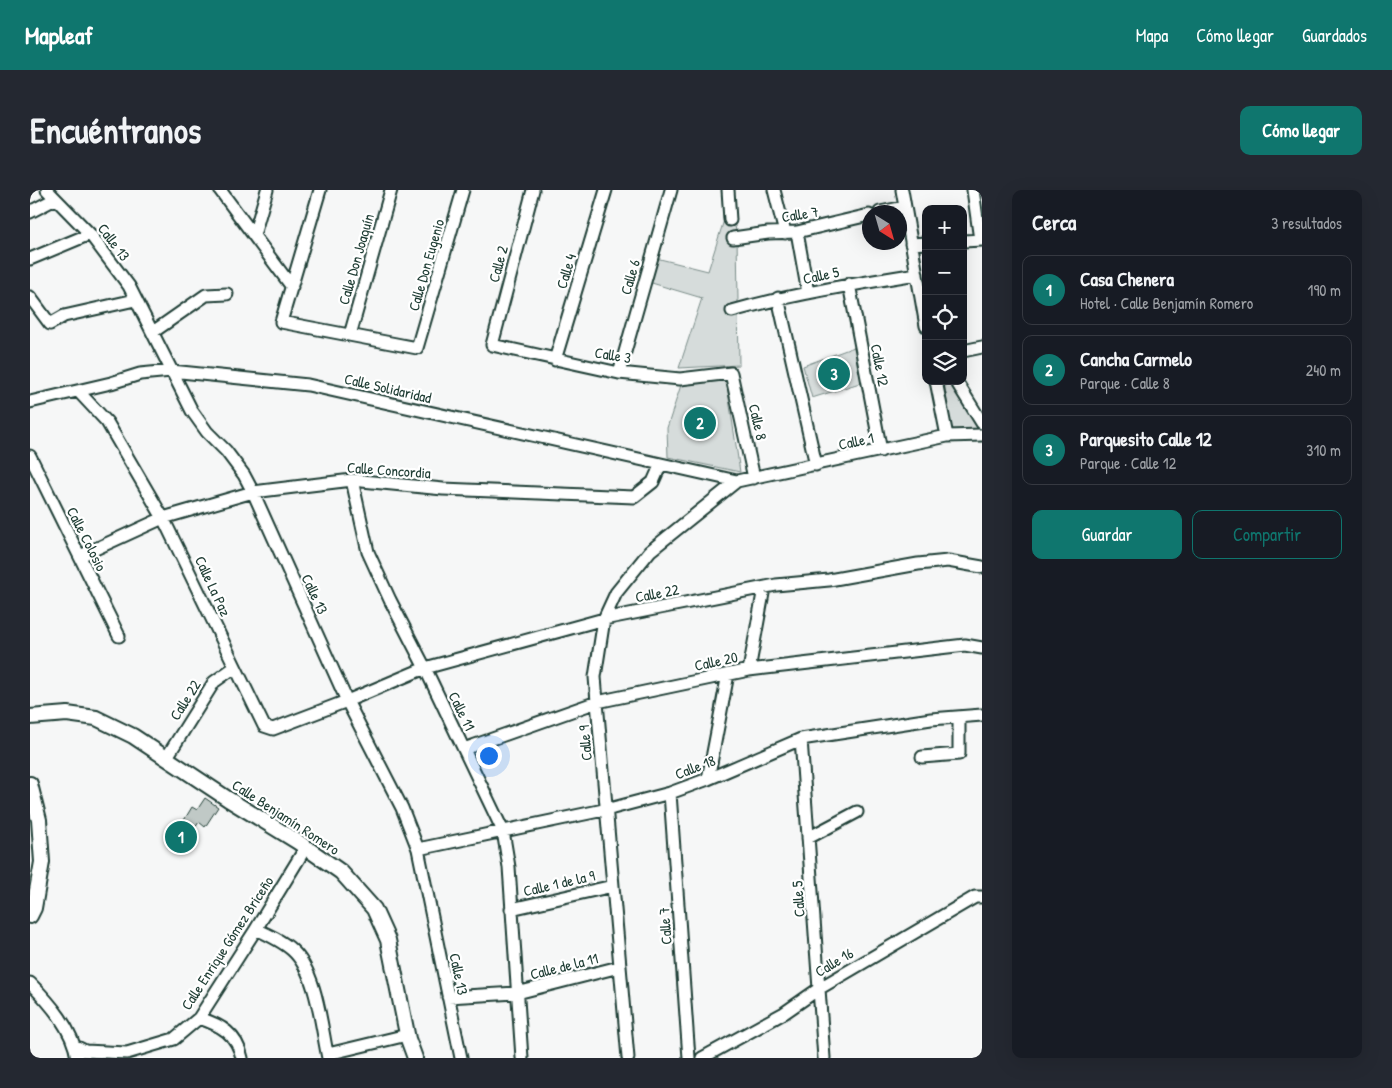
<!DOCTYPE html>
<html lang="es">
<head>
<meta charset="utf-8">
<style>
	body { margin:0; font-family:"Patrick Hand",sans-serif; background:#242831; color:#f1f3f6 }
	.controls { position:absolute; right:15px; top:15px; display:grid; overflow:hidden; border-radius:10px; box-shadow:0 5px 20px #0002 }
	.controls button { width:45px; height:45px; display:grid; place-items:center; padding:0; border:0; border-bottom:1px solid #363941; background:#171b24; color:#f1f3f6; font:25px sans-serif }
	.compass { position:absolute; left:832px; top:15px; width:45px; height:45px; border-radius:50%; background:#171b24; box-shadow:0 5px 20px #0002; rotate:143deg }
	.you { position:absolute; left:458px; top:565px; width:18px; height:18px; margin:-12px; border:4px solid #fff; border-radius:50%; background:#1a73e8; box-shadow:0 0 0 8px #1a73e833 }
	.badge { display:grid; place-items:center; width:32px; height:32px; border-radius:50%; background:#0f766e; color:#fff; font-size:16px; font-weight:700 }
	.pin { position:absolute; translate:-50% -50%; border:2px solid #fff; box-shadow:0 1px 5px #0006 }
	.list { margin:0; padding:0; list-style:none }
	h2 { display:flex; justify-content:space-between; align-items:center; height:65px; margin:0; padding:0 20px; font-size:21px }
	h2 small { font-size:16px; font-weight:400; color:#9ea1a6 }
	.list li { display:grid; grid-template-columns:32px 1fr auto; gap:15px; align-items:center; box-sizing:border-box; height:70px; margin:0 10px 10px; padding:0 10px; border:1px solid #363941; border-radius:10px }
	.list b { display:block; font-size:19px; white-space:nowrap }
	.list p { margin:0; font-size:16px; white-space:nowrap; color:#9ea1a6 }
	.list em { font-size:16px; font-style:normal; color:#9ea1a6 }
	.actions { display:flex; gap:10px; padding:15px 20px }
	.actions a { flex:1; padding:11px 0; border:1px solid #0f766e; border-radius:10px; text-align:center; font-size:18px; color:#0f766e }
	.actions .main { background:#0f766e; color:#fff }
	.icon { flex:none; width:28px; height:28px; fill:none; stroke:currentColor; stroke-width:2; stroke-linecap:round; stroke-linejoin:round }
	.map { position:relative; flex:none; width:952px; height:868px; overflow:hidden; border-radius:10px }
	header { display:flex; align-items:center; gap:30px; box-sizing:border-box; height:70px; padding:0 25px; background:#0f766e; color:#fff }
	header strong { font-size:24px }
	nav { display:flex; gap:28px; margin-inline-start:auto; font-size:18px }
	.intro { display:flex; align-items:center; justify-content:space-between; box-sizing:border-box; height:120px; padding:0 30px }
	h1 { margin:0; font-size:35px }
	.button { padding:12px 22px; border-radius:10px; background:#0f766e; color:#fff; font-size:18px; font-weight:700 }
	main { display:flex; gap:30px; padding:0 30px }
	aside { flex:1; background:#171b24; border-radius:10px; box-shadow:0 5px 20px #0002 }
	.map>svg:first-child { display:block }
	.green { fill:#d6dcdb; stroke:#7a8c88 }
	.building { fill:#c0c9c6; stroke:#1f3d34 }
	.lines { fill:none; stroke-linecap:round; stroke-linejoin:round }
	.minor-casing { stroke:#1f3d34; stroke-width:15 }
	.tertiary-casing { stroke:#1f3d34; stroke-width:18 }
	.minor { stroke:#fff; stroke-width:11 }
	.tertiary { stroke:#fff; stroke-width:14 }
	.labels { text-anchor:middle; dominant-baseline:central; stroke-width:4.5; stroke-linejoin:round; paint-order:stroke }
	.street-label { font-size:15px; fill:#1f3d34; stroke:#fff }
</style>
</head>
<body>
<header>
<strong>Mapleaf</strong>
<nav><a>Mapa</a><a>Cómo llegar</a><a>Guardados</a></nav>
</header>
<div class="intro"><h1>Encuéntranos</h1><a class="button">Cómo llegar</a></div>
<main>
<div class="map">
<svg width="952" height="868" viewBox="0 0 952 868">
	<rect width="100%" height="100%" fill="#f6f7f7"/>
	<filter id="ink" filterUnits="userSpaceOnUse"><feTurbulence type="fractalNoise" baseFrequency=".02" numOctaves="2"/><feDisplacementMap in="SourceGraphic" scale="10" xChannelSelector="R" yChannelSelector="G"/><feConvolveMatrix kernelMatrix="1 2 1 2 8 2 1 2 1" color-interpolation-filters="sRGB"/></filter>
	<g filter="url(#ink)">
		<path class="green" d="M700,11L707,46L709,175L649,178L672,108L615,91L622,67L678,81Z
			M827,156L833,192L782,208L773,176Z
			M696,189L710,282L638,267L637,238L651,195Z
			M914,191H922L952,240H921Z"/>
		<path class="building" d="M175,608L188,617L175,637L169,632L148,663L138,657L162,617L167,620Z"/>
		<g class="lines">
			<defs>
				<path id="minor" d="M17,0L60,44L99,96L162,221L177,242L196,261L214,285L223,302L317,511L372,618L388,659L431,868
					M190,0L262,97
					M290,0L251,132L387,158L433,0
					M503,0L462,155L589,183L650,189L701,183L724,288
					M698,0L700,30
					M744,0L755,43
					M872,0L896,136
					M943,0L950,50
					M0,22L25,9
					M850,22L875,17
					M767,42L778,103
					M224,45L237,0
					M703,48L738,43L767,42L839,25
					M933,51L952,50
					M881,54L896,53
					M0,69L60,44
					M819,94L851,261
					M0,107L20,134L34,126L105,110
					M748,108L786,275
					M702,121C763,104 824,94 887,84
					M123,142L176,105L197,104
					M320,145L361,0
					M933,161L952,157
					M525,170L576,0
					M589,183L641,0
					M906,191L917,246
					M926,191L952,233
					M48,201L77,232L133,328L234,536L243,539L317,511L395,478L574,429L746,395L799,390L888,374L918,371L952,377
					M0,212L81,193L110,184L141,181L278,195L707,291L917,246L952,245
					M0,266L89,446
					M322,290L338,362L360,410L395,478L473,641L479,677L492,868
					M50,366L133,328L223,302L322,290L413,299L604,307L623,292L631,274
					M719,480L734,398
					M771,549L794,868
					M434,559L567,512L719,480L935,455L952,458
					M137,567L184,492L205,477
					M892,567L929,564V527
					M678,589L698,484
					M640,603L659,868
					M778,648L827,622
					M388,659L583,618L640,603L678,589L771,549L901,529L952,525
					M481,719L583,696
					M226,739C239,745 252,751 262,760C287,782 291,836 298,868
					M0,793C20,813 43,839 47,868
					M418,807L487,803L589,777
					M169,828C191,835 207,844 212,868
					M45,856L55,861L97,863L144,849L169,828L226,739L276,657
					M298,864L377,845
					M598,868L567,512L565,487L574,429L586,403L620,361L707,291
					M672,868L754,823L790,798L945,707H952"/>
				<path id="tertiary" d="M0,527L37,524L66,528L103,546L198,609L268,652L311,682L344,719L358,750L378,849L385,868
					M0,594L9,630L12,672L4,718L0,726"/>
			</defs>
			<use href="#minor" class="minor-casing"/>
			<use href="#tertiary" class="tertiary-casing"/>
			<use href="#minor" class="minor"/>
			<use href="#tertiary" class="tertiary"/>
		</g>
	</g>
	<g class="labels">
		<g class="street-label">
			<text transform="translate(770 24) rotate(-9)">Calle 7</text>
			<text transform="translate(84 52) rotate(53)">Calle 13</text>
			<text transform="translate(326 69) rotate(-74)">Calle Don Joaquín</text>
			<text transform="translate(468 74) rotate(-75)">Calle 2</text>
			<text transform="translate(396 75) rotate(-74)">Calle Don Eugenio</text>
			<text transform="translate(536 81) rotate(-73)">Calle 4</text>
			<text transform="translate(791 85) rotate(-12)">Calle 5</text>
			<text transform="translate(600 87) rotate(-74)">Calle 6</text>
			<text transform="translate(583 165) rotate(9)">Calle 3</text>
			<text transform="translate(850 175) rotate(79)">Calle 12</text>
			<text transform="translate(358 198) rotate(13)">Calle Solidaridad</text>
			<text transform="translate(728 232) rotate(77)">Calle 8</text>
			<text transform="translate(826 251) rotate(-12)">Calle 1</text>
			<text transform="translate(359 280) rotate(4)">Calle Concordia</text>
			<text transform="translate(57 349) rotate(63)">Calle Colosio</text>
			<text transform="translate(183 396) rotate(65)">Calle La Paz</text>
			<text transform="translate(627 403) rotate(-11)">Calle 22</text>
			<text transform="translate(285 404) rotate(65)">Calle 13</text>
			<text transform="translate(686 471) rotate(-12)">Calle 20</text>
			<text transform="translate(155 510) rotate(-58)">Calle 22</text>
			<text transform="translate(432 521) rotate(64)">Calle 11</text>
			<text transform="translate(555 553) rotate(-95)">Calle 9</text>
			<text transform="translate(665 577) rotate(-21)">Calle 18</text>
			<text transform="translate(256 627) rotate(33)">Calle Benjamín Romero</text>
			<text transform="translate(529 693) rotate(-13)">Calle 1 de la 9</text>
			<text transform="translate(768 709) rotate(-94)">Calle 5</text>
			<text transform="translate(635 736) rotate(-94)">Calle 7</text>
			<text transform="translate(197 753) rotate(-57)">Calle Enrique Gómez Briceño</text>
			<text transform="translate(804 772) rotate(-31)">Calle 16</text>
			<text transform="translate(534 776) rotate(-14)">Calle de la 11</text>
			<text transform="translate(429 784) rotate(78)">Calle 13</text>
		</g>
	</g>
</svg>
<div class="controls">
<button>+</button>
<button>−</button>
<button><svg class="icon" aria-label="locate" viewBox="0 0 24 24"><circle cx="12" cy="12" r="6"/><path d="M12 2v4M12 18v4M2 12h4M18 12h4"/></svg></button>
<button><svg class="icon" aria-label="layers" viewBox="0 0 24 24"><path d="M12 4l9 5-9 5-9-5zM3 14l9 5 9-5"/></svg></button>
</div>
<svg class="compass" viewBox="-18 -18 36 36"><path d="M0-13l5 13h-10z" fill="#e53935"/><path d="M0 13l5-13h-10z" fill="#9ea1a6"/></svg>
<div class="you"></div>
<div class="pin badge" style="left:151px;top:647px">1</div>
<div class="pin badge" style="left:670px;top:233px">2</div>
<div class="pin badge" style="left:804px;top:184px">3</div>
</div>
<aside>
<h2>Cerca<small>3 resultados</small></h2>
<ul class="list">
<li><span class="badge">1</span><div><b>Casa Chenera</b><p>Hotel · Calle Benjamín Romero</p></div><em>190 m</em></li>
<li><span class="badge">2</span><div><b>Cancha Carmelo</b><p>Parque · Calle 8</p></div><em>240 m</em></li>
<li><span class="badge">3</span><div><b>Parquesito Calle 12</b><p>Parque · Calle 12</p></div><em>310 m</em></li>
</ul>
<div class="actions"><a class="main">Guardar</a><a>Compartir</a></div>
</aside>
</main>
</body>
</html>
